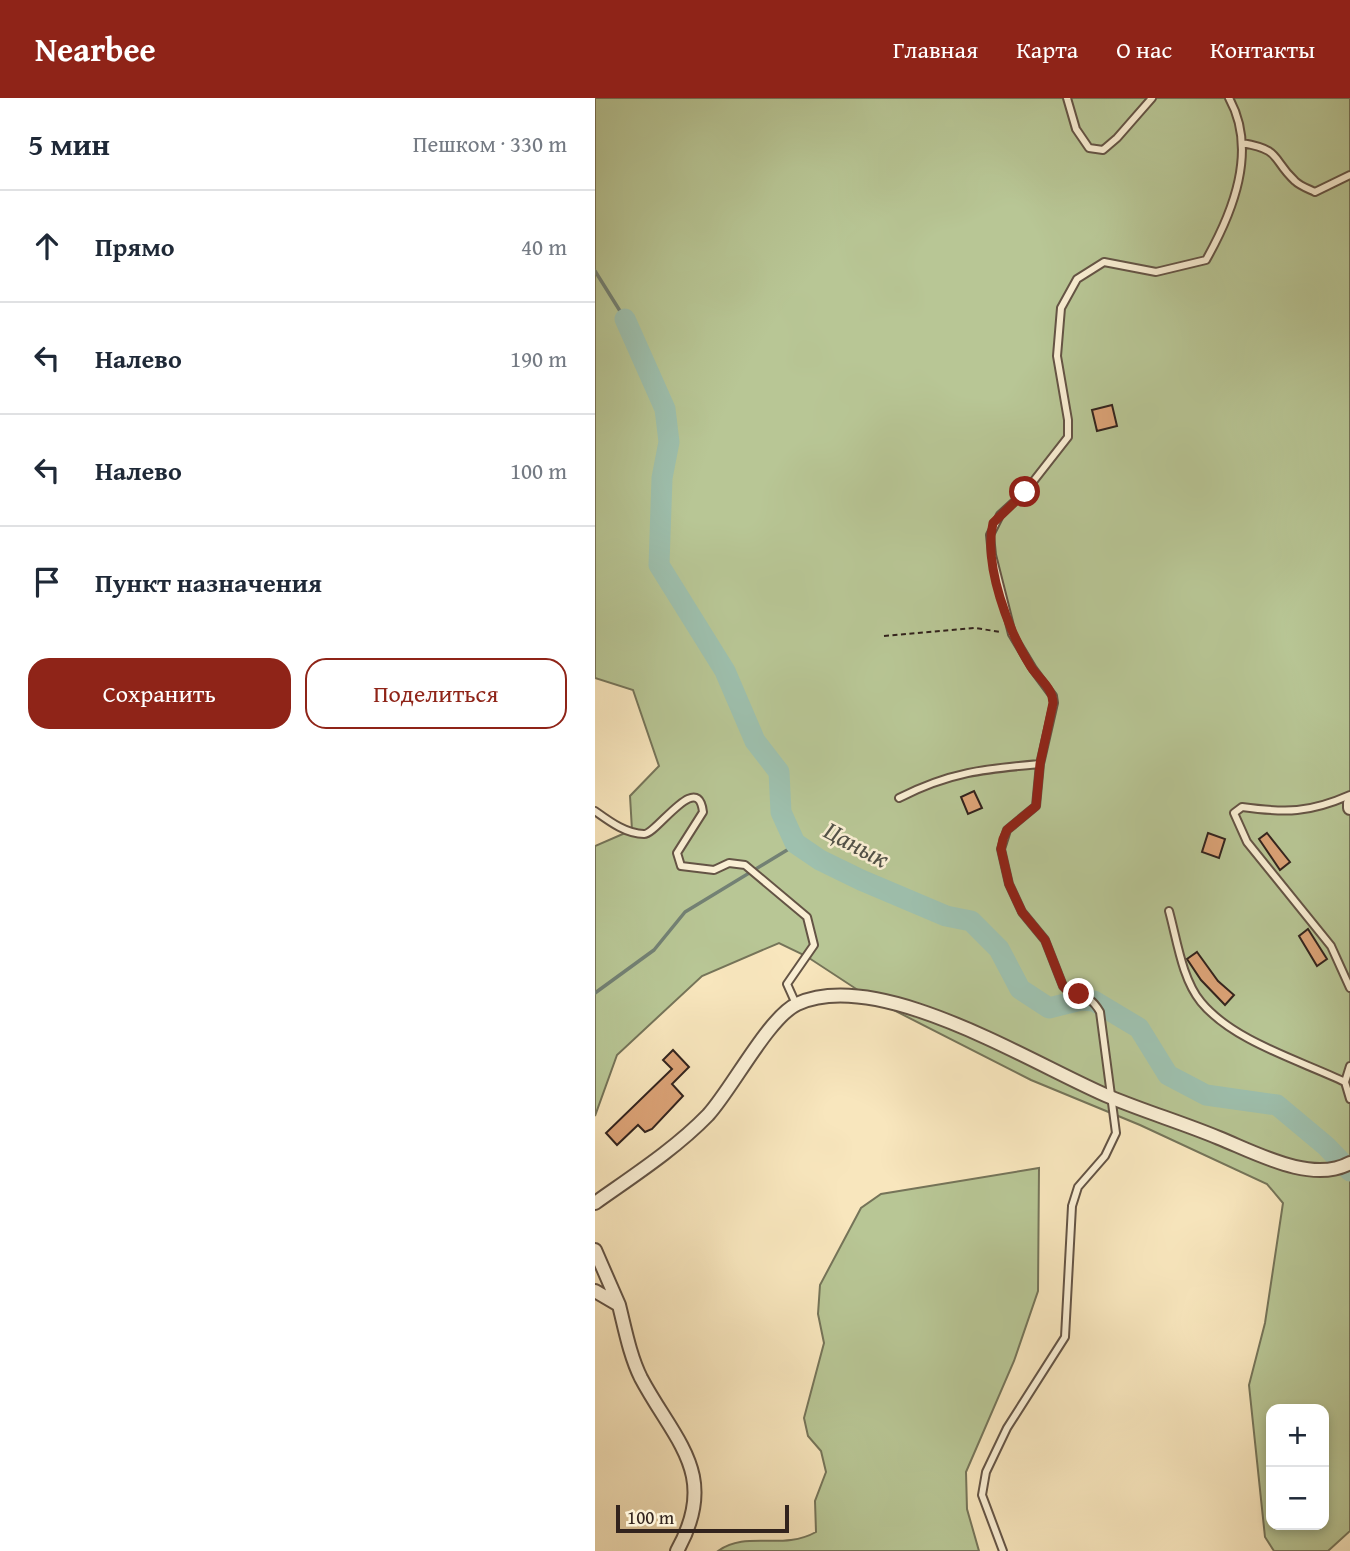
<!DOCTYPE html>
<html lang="ru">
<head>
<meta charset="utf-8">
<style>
	body { margin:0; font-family:"Gentium Book Plus",serif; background:#f2f2f3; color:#1f2937 }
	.controls { position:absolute; right:21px; bottom:21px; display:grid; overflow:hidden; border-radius:14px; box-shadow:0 4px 10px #0003 }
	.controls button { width:63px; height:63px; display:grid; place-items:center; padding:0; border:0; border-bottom:2px solid #e0e1e3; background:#fff; color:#1f2937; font:35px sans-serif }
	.scale { position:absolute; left:21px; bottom:18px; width:173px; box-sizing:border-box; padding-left:7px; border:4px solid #32231d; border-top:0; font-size:19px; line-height:24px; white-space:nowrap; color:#32231d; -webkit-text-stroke:5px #faefd4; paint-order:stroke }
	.stop { position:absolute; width:21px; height:21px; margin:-16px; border:5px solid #8f2418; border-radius:50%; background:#fff }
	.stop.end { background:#8f2418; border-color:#fff; box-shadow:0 2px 7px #0008 }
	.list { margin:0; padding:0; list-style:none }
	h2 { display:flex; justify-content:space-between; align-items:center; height:91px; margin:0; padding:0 28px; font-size:30px }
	h2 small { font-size:23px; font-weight:400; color:#747a83 }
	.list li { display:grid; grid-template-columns:46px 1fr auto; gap:21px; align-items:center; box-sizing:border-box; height:112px; padding:0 28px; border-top:2px solid #e0e1e3 }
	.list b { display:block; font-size:26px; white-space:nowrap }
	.list em { font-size:23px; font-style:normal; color:#747a83 }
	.actions { display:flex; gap:14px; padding:21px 28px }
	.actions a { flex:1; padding:16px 0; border:2px solid #8f2418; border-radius:21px; text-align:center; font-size:24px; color:#8f2418 }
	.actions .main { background:#8f2418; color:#fff }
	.icon { flex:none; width:38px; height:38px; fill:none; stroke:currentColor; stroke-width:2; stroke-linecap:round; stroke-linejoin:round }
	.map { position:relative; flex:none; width:755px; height:1453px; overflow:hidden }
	header { display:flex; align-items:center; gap:42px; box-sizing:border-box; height:98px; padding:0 35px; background:#8f2418; color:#fff }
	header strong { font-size:33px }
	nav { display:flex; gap:38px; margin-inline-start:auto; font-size:24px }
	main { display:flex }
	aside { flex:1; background:#fff }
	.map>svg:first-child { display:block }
	.green { fill:#b8c695; stroke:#757459; stroke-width:2; fill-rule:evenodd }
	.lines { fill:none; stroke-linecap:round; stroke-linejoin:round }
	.stream { stroke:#738174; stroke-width:3.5 }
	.river { stroke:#9ec0ae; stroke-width:21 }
	.building { fill:#dca377; stroke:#32231d; stroke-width:2 }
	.lane-casing { stroke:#645445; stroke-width:10 }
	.street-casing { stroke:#645445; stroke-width:16 }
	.path { stroke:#32231d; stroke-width:2; stroke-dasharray:5 3.5; stroke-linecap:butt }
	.lane { stroke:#faefd4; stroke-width:6 }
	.street { stroke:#faefd4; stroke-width:12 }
	.route { stroke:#8f2418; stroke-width:9 }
	.labels { text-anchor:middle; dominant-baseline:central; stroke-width:5; stroke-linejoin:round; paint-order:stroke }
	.water-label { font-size:26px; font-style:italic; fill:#525248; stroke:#faefd4 }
</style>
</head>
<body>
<header>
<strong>Nearbee</strong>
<nav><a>Главная</a><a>Карта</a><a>О нас</a><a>Контакты</a></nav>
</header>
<main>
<aside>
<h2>5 мин<small>Пешком · 330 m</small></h2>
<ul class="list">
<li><svg class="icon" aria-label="ahead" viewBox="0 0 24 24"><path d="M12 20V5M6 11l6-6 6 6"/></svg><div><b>Прямо</b></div><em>40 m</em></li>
<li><svg class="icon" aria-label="left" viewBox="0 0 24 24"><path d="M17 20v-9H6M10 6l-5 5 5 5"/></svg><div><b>Налево</b></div><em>190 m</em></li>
<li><svg class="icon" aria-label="left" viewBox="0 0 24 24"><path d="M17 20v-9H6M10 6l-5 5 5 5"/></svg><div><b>Налево</b></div><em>100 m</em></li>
<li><svg class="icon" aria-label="arrive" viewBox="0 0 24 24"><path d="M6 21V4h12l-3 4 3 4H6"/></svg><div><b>Пункт назначения</b></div></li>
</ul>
<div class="actions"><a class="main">Сохранить</a><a>Поделиться</a></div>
</aside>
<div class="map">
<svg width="755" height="1453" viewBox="0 0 755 1453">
	<rect width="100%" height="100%" fill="#f8e6bd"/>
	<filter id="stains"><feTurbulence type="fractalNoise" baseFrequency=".00286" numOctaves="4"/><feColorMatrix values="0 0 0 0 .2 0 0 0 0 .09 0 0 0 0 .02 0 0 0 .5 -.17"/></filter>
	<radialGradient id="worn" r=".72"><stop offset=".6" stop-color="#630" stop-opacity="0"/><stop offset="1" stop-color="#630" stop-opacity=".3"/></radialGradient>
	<path class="green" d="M0,0H755V1433L733,1453H679L670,1439L654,1287L670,1225L688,1105L672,1086L545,1027L436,982L275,900L211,858L184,845L107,878L22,957L0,1018V748L37,732L35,698L64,668L38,592L0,580ZM676,1311H729V1427H676Z
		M444,1070L443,1193L419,1263L371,1374L372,1411L384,1453H123C152,1432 187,1453 221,1434L220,1403L231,1374L226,1353L213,1338L209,1320L229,1245L223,1216L225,1187L266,1110L286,1096Z"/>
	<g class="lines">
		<path class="stream" d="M0,173L30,221
			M0,895L59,852L90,814L202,746"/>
		<path class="river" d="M30,221L70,311L74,344L67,380L64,467L130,573L160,643L184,674L186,714L200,745L225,762L266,782L351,818L376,823L404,851L425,891L454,910L486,902L499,903L544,930L573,977L611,997L682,1007L731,1048L755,1073"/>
	</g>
	<path class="building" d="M517,307L522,328L502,333L497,312Z
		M379,693L387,710L373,716L366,699Z
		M613,735L630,741L624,760L607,754Z
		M672,735L695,764L685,772L664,741Z
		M713,831L732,861L722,868L704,838Z
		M602,854L623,883L639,897L630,907L606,882L592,861Z
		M78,952L94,969L77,986L88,998L57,1031L50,1034L43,1027L22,1047L11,1035L77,971L68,962Z"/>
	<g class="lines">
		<defs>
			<path id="lane" d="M472,0L481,31L494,50L508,52L522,40L557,0
				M647,45C688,52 676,61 700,83C705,88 714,91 720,94L755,77
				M755,697C714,715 691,715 647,709L639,715L652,744L736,848L755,890
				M304,700C355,674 389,671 445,666
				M0,713C14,723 31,736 49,736C61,737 103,671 108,714L82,755L86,768L119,772L134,765L150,767L212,819L219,847L192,886L201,906
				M574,813C582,842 587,881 606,904C638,943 704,962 750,984
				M755,968L750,984L755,1001
				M408,1453L387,1397L391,1374L412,1330L470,1239L477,1108L483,1089L510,1058L521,1035L505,914C492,891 480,902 468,888L450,842L427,814L414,786L406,751L412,732L441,708L445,666L459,605L458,598L438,571L417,536L397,457L395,437L405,417L430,394L473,339V322L462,258L466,210L482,181L509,164L561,174L611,162C638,114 663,52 634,0"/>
			<path id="street" d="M755,705V710
				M0,1105C38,1078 80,1051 113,1017C137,991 173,920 202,906C284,868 439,967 515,999C551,1014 588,1025 624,1040C661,1055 717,1086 755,1065
				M0,1152L24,1207
				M0,1193L24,1207C30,1231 35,1258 46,1280C80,1344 125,1376 82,1453"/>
		</defs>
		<use href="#lane" class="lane-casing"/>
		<use href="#street" class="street-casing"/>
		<path class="path" d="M289,538L380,530L406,534"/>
		<use href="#lane" class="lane"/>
		<use href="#street" class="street"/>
	</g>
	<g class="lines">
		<path class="route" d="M430,394L398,425C388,467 414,534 436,569C444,581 458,590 458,605L445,666L441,708L412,732L408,741L406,751L414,786L427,814L450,842L468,888L474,894L484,896"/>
	</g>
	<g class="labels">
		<g class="water-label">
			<text transform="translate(262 746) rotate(28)">Цанык</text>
		</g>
	</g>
	<rect width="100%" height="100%" filter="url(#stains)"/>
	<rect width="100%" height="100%" fill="url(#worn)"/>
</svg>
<div class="controls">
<button>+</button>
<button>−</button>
</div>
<div class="scale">100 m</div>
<div class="stop" style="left:430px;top:394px"></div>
<div class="stop end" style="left:484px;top:896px"></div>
</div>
</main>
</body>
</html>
